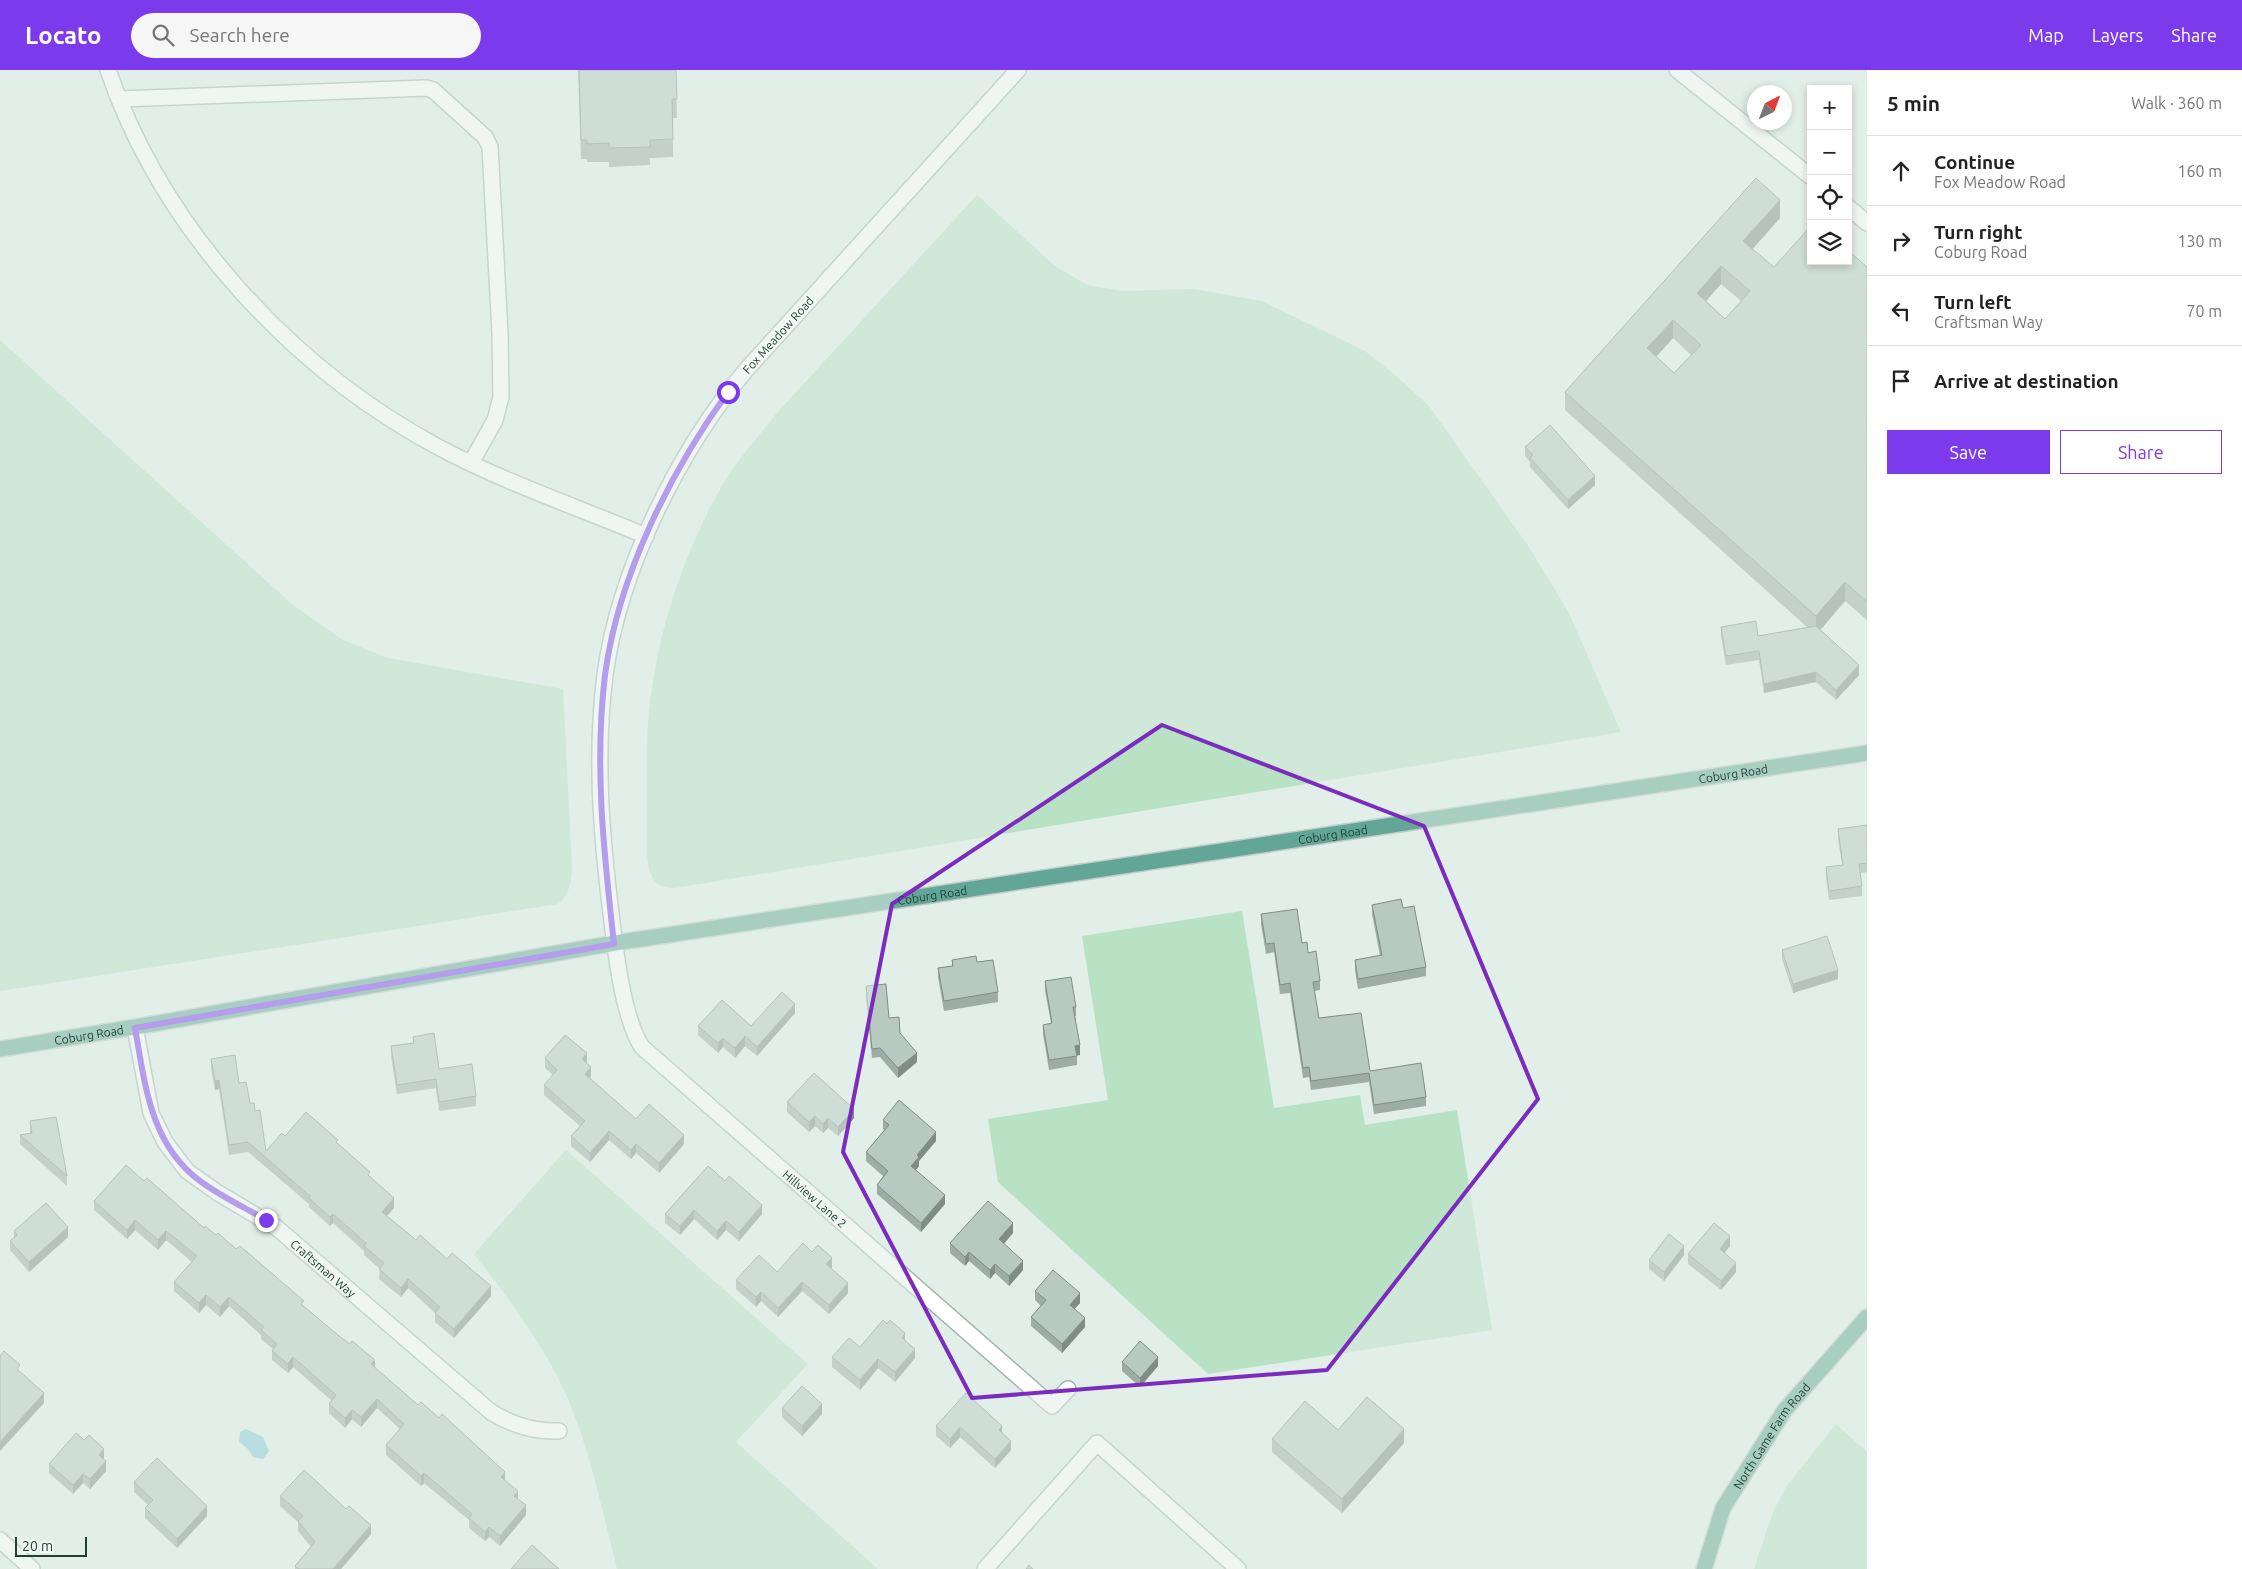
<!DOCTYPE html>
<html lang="en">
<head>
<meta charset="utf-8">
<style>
	body { margin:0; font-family:Ubuntu,sans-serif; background:#f6f6f6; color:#222 }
	.controls { position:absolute; right:15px; top:15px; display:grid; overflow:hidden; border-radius:0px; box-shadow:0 2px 8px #0003 }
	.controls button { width:45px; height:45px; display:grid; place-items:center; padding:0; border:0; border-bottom:1px solid #e0e0e0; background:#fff; color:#222; font:25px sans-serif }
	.compass { position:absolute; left:1747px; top:15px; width:45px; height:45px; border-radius:50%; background:#fff; box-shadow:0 2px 8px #0003; rotate:42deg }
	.scale { position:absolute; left:15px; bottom:12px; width:72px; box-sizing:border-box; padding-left:5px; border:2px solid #204037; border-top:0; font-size:14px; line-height:18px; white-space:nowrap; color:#204037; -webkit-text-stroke:4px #f3faf6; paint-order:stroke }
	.stop { position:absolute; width:15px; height:15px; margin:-11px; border:4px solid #7c3aed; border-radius:50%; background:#fff }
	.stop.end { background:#7c3aed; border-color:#fff; box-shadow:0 1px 5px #0008 }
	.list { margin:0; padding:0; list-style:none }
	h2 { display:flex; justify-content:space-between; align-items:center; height:65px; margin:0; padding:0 20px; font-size:21px }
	h2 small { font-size:16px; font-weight:400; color:#767676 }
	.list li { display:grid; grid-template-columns:32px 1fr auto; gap:15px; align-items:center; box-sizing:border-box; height:70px; padding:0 20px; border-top:1px solid #e0e0e0 }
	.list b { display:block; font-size:19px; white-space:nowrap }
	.list p { margin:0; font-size:16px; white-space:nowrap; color:#767676 }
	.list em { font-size:16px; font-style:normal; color:#767676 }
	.actions { display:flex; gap:10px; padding:15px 20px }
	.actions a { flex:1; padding:11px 0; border:1px solid #7c3aed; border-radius:0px; text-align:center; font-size:18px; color:#7c3aed }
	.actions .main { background:#7c3aed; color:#fff }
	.icon { flex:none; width:28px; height:28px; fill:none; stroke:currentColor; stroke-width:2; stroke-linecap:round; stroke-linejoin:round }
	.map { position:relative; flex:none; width:1867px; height:1499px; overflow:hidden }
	header { display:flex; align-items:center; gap:30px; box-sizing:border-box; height:70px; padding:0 25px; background:#7c3aed; color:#fff }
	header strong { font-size:24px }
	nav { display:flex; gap:28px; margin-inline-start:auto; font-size:18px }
	.search { width:350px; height:45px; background:#f6f6f6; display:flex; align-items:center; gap:12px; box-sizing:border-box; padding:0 18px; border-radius:28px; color:#767676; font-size:19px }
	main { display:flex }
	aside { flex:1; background:#fff }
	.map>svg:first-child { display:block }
	.green { fill:#b9e1c3 }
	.water { fill:#85cbd7 }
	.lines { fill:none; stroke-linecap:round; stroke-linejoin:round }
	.minor-casing { stroke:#a4b6af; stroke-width:18 }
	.major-casing { stroke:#c1cac7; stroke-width:18 }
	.minor { stroke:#fff; stroke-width:15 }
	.major { stroke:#62a795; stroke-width:15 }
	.wall { fill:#9dada6; fill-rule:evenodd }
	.shaded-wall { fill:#808d87 }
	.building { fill:#b7c9c1; stroke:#808d87; fill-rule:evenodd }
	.route { stroke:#7c3aed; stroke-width:6 }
	.marked { fill:none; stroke:#7b2cbf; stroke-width:4; stroke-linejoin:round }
	.labels { text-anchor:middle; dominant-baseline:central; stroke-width:4.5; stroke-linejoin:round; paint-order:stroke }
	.street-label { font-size:12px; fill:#204037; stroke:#f3faf6 }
</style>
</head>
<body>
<header>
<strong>Locato</strong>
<div class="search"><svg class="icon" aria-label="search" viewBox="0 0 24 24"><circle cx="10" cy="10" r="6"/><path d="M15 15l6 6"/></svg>Search here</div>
<nav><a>Map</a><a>Layers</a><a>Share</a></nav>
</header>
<main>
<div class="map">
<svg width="1867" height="1499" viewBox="0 0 1867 1499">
	<rect width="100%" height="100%" fill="#e2eee8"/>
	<path class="green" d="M977,125L1055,196L1087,215L1122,221L1194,219L1262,231L1365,281L1395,305L1429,336L1529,477L1569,543L1621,662L675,818C651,817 650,806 647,785C647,748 646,711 647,674C650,584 678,492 723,414C738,389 758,367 776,344Z
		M0,270L293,535L343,570L388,588L563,619L572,797C571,812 570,824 558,834L0,921Z
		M1242,841L1274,1038L1360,1025L1365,1055L1457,1040L1492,1260L1208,1304L998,1112L988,1049L1108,1030L1082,866Z
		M566,1080L808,1294L736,1372L878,1499H617C601,1437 589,1372 561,1314C538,1267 506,1225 474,1184Z
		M1836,1354L1867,1382V1499H1754L1773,1442L1786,1417Z"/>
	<path class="water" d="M246,1359L263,1367L269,1381L263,1389L253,1387L248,1379L239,1372L240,1362Z"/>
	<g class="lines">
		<defs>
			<g id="minor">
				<path d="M108,0C163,160 292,299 440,378C506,413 577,437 646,466"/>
				<path id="s1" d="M1018,0L746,300C679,380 619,500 605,605C595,684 601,764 611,843C615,878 623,949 642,977L1052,1336L1068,1319"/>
				<path d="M1677,0L1811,107"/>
				<path d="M119,29L426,18L433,20L485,67L490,77L500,263L501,327L495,350L471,393"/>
				<path d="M1848,137L1867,153"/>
				<path id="s2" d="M135,957L151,1043L165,1072L187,1101L218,1123L277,1158L491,1342C512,1355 534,1362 559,1361"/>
				<path d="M0,1470L32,1499"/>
				<path d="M985,1499L1097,1373L1238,1499"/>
			</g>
			<g id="major">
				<path id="s3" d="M0,979L135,957L615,873L1867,683"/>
				<path id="s4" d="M1704,1499L1723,1438L1784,1341L1867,1247"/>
			</g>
		</defs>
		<use href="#minor" class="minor-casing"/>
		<use href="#major" class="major-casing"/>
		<use href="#minor" class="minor"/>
		<use href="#major" class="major"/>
	</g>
	<path class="wall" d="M578,0H676L677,48H673V87L650,88V95L609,97V92H587V89H581Z
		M1780,148L1752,179L1774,197L1811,191L1867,197V550L1845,531L1820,560L1859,605L1836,630L1816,612L1764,623L1759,590L1726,595L1721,566V557L1758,566L1807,557L1565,340V322ZM1721,214L1741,231L1725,249L1706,231ZM1673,268L1691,285L1674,303L1656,287Z
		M1525,377L1595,415L1568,439L1530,397V392L1525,386Z
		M1867,755V802L1860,803L1862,816V826L1829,830L1826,807V797L1842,795L1838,769V759Z
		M1372,835L1403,838L1426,897V906L1358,919L1355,900V890L1380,886L1372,844Z
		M1261,844L1302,873L1308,883L1320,911V920L1314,921L1319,948L1370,1001L1426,1027V1036L1374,1044L1369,1012L1311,1020L1309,1007L1303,1008L1290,923L1280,924L1274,882L1266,884L1261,854Z
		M1782,880L1838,909L1793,923L1782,889Z
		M952,890L977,892L998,922V932L944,941L938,907V898L952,896Z
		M1045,911L1076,937V946H1075L1080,985H1077V995L1049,1000L1043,964V955L1051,953L1045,921Z
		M866,916L900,963L917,992L898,1008L880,987L872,988L866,926Z
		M795,943L757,986L745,976L735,988L723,977L718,983L698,965V956H751Z
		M413,967L439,999L476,1026V1036L439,1041L436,1018L397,1024L391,986V976L413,973Z
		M545,988L587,993L591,1006L590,1008L636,1049L684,1074L659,1103L636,1083L631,1089L609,1070L590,1092L571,1076V1066L580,1056L544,1025V1015L553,1005L545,998Z
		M211,989L239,1013L250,1033L255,1041L266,1081L285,1066L338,1074L370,1107L394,1138L387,1146L416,1170L491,1226L454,1268L435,1252V1243L408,1218L401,1227L379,1209L380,1199L364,1185V1181L333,1153L330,1156L309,1137V1134L248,1082L229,1085L219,1019L215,1020L211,998Z
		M787,1032L854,1048L838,1066L828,1058L823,1063L815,1056L809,1062L787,1042Z
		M883,1050L936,1071L919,1091V1096L916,1100L945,1134L921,1162L877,1124V1115L883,1106L866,1091V1082L884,1060L883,1059Z
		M30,1051L67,1106V1116L20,1074V1065L30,1063Z
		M708,1096L762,1144L739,1171L726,1160L717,1170L694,1149L680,1165L665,1153V1144Z
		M144,1111L204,1158L236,1179L304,1236L505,1410L518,1429L526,1445L500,1476L489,1467L485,1471L469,1458V1450L424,1413L421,1416L386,1385V1375L400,1359L377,1338L361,1357L352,1349L345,1358L329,1343V1334L331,1330L293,1297L288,1303L272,1290V1281L273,1279L261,1269V1265L229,1236L220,1247L206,1235L199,1243L174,1221V1212L192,1192L166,1170L158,1180L135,1160L127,1169L94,1140V1131Z
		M14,1161L68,1167L29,1202L10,1180V1171L14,1168Z
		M1013,1163L1004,1174L1023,1200L1009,1216L995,1203L990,1209L969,1191L965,1196L950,1183V1173Z
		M1730,1176L1724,1183L1736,1202L1721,1220L1688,1194V1184Z
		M812,1182L832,1197L831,1198L848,1223L829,1244L802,1221L778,1247L761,1231L756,1237L736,1219V1210L777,1202Z
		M1684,1185L1664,1211L1649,1199V1190Z
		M1035,1221L1080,1233L1074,1239L1085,1257L1062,1283L1031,1256V1247L1041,1236L1035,1230Z
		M905,1271L915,1288L895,1312L878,1298L860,1320L832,1297V1287L860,1277Z
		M1122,1292L1158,1296L1140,1317L1122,1301Z
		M782,1338L822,1344L802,1366L782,1347Z
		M936,1356H1002V1363L1011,1380L995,1398L960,1367L950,1378L936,1366Z
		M1338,1360L1404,1373L1342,1443L1272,1382V1369Z
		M104,1388L103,1389L106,1401L90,1419L83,1413L73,1424L49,1403V1394Z
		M134,1412L207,1446L177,1478L145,1448V1438L148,1435L134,1422Z
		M280,1426L346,1439L371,1464L341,1499H295V1496L311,1477L298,1461V1452L280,1436Z"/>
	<path class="shaded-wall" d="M1780,130V148L1743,190V171Z
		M1721,196V214L1697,241V223Z
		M1673,250V268L1647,297V278Z
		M1595,406V415L1568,439V430Z
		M1845,512V531L1816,565V546Z
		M1859,595V605L1836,630V620Z
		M1816,602V612L1764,623V614Z
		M1838,900V909L1793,923V914Z
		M795,934V943L757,986V977Z
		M745,966V976L735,988V978Z
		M723,968V977L718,983V973Z
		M1080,975V985L1075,986V976Z
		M587,983V993L582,989Z
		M917,983V992L898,1008V998Z
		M591,997V1006L585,1013V1004Z
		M219,1010V1019L215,1020V1011Z
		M854,1039V1048L838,1066V1057Z
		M815,1046V1056L809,1062V1052Z
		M828,1048V1058L823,1063V1054Z
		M609,1061V1070L590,1092V1083Z
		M936,1062V1071L919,1091V1096L911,1106V1096L917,1085Z
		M684,1065V1074L659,1103V1093Z
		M636,1074V1083L631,1089V1080Z
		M945,1125V1134L921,1162V1153Z
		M394,1128V1138L382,1151V1142Z
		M762,1135V1144L739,1171V1162Z
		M694,1140V1149L680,1165V1156Z
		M333,1144V1153L330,1156V1147Z
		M135,1150V1160L127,1169V1160Z
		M726,1151V1160L717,1170V1161Z
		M1013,1153V1163L999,1179V1169Z
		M68,1157V1167L29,1202V1192Z
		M166,1161V1170L158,1180V1170Z
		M1730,1166V1176L1720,1189V1179Z
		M1684,1176V1185L1664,1211V1202Z
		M969,1182V1191L965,1196V1187Z
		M832,1188V1197L826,1203V1194Z
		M1023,1191V1200L1009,1216V1206Z
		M1736,1193V1202L1721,1220V1211Z
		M995,1194V1203L990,1209V1200Z
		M408,1209V1218L401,1227V1218Z
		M802,1212V1221L778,1247V1238Z
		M848,1213V1223L829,1244V1235Z
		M491,1216V1226L454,1268V1259Z
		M761,1222V1231L756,1237V1227Z
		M1080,1223V1233L1070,1244V1235Z
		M206,1225V1235L199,1243V1233Z
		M229,1227V1236L220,1247V1237Z
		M1085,1248V1257L1062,1283V1274Z
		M905,1263V1273L902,1268Z
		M915,1279V1288L895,1312V1302Z
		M293,1287V1297L288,1303V1294Z
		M1158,1287V1296L1140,1317V1308Z
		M878,1289V1298L860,1320V1310Z
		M375,1290V1300L371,1294Z
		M44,1323V1333L0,1381V1372Z
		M377,1329V1338L361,1357V1347Z
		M822,1334V1344L802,1366V1356Z
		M352,1340V1349L345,1358V1348Z
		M1002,1356V1365L999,1360Z
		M960,1357V1367L950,1378V1369Z
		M1404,1359V1373L1342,1443V1429Z
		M1011,1371V1380L995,1398V1389Z
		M104,1379V1388L99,1394V1385Z
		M106,1391V1401L90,1419V1409Z
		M505,1402V1411L501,1407Z
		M424,1403V1413L421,1416V1406Z
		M83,1404V1413L73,1424V1415Z
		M518,1421V1431L514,1426Z
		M526,1435V1445L500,1476V1466Z
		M207,1436V1446L177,1478V1469Z
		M371,1455V1464L341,1499H333Z
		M489,1457V1467L485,1471V1462Z"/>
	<path class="building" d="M579,0H676L677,29H672L673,69L650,70V77L609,78V73L587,74V70H581Z
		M1756,108L1780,130L1743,171L1774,197L1810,157H1811V191H1848V188L1852,184L1867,197V532L1845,512L1816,546L1565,322ZM1721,196L1750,221L1725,249L1697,223ZM1673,250L1701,275L1674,303L1647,278Z
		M1550,355L1595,406L1568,430L1530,388L1533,385L1525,377Z
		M1756,551L1758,566L1816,556L1859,595L1836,620L1816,602L1764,614L1759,581L1726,586L1721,557Z
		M1867,755V793L1859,794L1862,816L1829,821L1826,797L1843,795L1838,759Z
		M1401,829L1403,838L1414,836L1426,897L1358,909L1355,890L1382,885L1372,835Z
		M1297,839L1302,873L1307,872L1308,883L1316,881L1320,911L1313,912L1319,948L1361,943L1370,1001L1421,993L1426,1027L1374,1035L1369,1003L1311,1011L1309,997L1303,998L1290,913L1280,915L1274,873L1266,874L1261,844Z
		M1827,866L1838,900L1793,914L1782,880Z
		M976,886L977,892L993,890L998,922L944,931L938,898L953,896L952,890Z
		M1071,907L1076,937H1073L1080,975L1075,976L1077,986L1049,990L1043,955L1052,953L1045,911Z
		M886,914L889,948L899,947L900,963L917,983L898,998L880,978L872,979L866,916Z
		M782,922L795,934L757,977L745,966L735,978L723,968L718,973L698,956L722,930L751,956Z
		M434,963L439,999L472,994L476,1026L439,1032L436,1009L397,1015L391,976L414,973L413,967Z
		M565,965L587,983L582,989L591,997L585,1004L636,1049L649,1034L684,1065L659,1093L636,1074L631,1080L609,1061L590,1083L571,1066L585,1051L544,1015L557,1000L545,988Z
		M235,985L239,1013L246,1012L250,1033H254L255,1041L260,1040L266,1081L282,1063L285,1066L306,1042L338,1070L336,1072L370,1102L368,1105L394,1128L382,1142L416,1170L420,1165L447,1189L452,1183L491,1216L454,1259L435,1243L440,1237L408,1209L401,1218L379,1199L384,1193L364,1176L366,1173L333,1144L330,1147L309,1128L310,1126L248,1072L229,1075L219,1010L215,1011L211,989Z
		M814,1003L854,1039L838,1057L828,1048L823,1054L815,1046L809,1052L787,1032Z
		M899,1030L936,1062L917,1085L919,1087L911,1096L945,1125L921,1153L877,1115L888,1101L866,1082L889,1055L883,1050Z
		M56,1047L67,1106L20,1065L32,1063L30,1051Z
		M126,1095L144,1111L147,1108L204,1158L205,1156L216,1165L218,1163L236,1179L240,1176L304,1231L301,1234L339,1266L350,1274L352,1271L375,1290L371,1294L403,1322L418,1335L421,1332L439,1348L442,1344L505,1402L501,1407L518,1421L514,1426L526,1435L500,1466L489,1457L485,1462L469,1448L472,1444L424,1403L421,1406L386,1375L404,1354L377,1329L361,1347L352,1340L345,1348L329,1334L336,1325L293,1287L288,1294L272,1281L277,1274L261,1260L264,1257L229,1227L220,1237L206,1225L199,1233L174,1212L197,1186L166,1161L158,1170L135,1150L127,1160L94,1131Z
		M708,1096L725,1111L729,1106L762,1135L739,1162L726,1151L717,1161L694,1140L680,1156L665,1144Z
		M988,1131L1013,1153L999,1169L1023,1191L1009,1206L995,1194L990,1200L969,1182L965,1187L950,1173Z
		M46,1133L68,1157L29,1192L10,1171L17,1165L14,1161Z
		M1714,1153L1730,1166L1720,1179L1736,1193L1721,1211L1688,1184Z
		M1669,1164L1684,1176L1664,1202L1649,1190Z
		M803,1173L812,1182L818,1175L832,1188L826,1194L848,1213L829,1235L802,1212L778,1238L761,1222L756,1227L736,1210L759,1185L777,1202Z
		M1053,1200L1080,1223L1070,1235L1085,1248L1062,1274L1031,1247L1046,1230L1035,1221Z
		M883,1250L887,1254L890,1250L905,1263L902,1268L915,1279L895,1302L878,1289L860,1310L832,1287L849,1268L860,1277Z
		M1140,1271L1158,1287L1140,1308L1122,1292Z
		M4,1281L20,1295L17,1299L44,1323L0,1372V1286Z
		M802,1316L822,1334L802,1356L782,1338Z
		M966,1323L1002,1356L999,1360L1011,1371L995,1389L960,1357L950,1369L936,1356Z
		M1367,1327L1404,1359L1342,1429L1272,1369L1305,1331L1338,1360Z
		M76,1363L84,1370L89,1365L104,1379L99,1385L106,1391L90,1409L83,1404L73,1415L49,1394Z
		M157,1388L207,1436L177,1469L145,1438L153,1430L134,1412Z
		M304,1400L346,1439L349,1436L371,1455L333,1499H299L295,1496L315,1472L298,1451L303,1446L280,1426Z
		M532,1475L559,1499H511Z
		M1029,1495L1033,1499H1026Z"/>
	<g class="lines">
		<path class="route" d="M266,1150C244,1137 220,1126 200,1111C150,1074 145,1014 135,958L614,874C604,784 594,695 605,605C618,507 670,402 728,322"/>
	</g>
	<path d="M0 0H1867V1499H0ZM1162,655L1424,756L1538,1029L1327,1300L972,1328L843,1082L892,834Z" fill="#e2eee8" fill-opacity=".55" fill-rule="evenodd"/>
	<path class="marked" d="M1162,655L1424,756L1538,1029L1327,1300L972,1328L843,1082L892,834Z"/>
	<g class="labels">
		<g class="street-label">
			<text transform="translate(778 265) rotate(-48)">Fox Meadow Road</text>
			<text stroke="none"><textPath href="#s3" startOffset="1755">Coburg Road</textPath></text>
			<text stroke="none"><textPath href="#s3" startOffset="1350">Coburg Road</textPath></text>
			<text stroke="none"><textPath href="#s3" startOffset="945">Coburg Road</textPath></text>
			<text stroke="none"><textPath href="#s3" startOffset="90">Coburg Road</textPath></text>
			<text stroke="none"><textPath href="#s1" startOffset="1352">Hillview Lane 2</textPath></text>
			<text stroke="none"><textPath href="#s2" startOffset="324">Craftsman Way</textPath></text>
			<text stroke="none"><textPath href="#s4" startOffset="151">North Game Farm Road</textPath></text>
		</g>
	</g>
</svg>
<div class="controls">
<button>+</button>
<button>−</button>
<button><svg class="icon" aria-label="locate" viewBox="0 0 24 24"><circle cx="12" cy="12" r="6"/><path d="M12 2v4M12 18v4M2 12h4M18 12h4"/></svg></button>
<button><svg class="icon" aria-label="layers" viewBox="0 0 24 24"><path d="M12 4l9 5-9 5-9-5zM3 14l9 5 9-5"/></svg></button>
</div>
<svg class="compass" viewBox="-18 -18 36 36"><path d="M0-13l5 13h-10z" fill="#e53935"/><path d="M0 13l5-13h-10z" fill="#767676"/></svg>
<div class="scale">20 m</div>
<div class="stop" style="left:728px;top:322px"></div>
<div class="stop end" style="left:266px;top:1150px"></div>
</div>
<aside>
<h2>5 min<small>Walk · 360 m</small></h2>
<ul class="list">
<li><svg class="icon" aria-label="ahead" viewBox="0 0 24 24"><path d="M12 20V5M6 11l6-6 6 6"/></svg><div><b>Continue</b><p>Fox Meadow Road</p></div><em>160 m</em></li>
<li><svg class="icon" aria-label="right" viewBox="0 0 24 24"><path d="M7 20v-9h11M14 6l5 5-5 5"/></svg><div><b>Turn right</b><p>Coburg Road</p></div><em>130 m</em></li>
<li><svg class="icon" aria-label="left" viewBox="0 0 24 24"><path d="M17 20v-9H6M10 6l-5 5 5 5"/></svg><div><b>Turn left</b><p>Craftsman Way</p></div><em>70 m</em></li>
<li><svg class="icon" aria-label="arrive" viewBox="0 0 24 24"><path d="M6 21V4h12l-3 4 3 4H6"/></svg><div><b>Arrive at destination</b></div></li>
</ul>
<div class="actions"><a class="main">Save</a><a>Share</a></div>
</aside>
</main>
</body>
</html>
